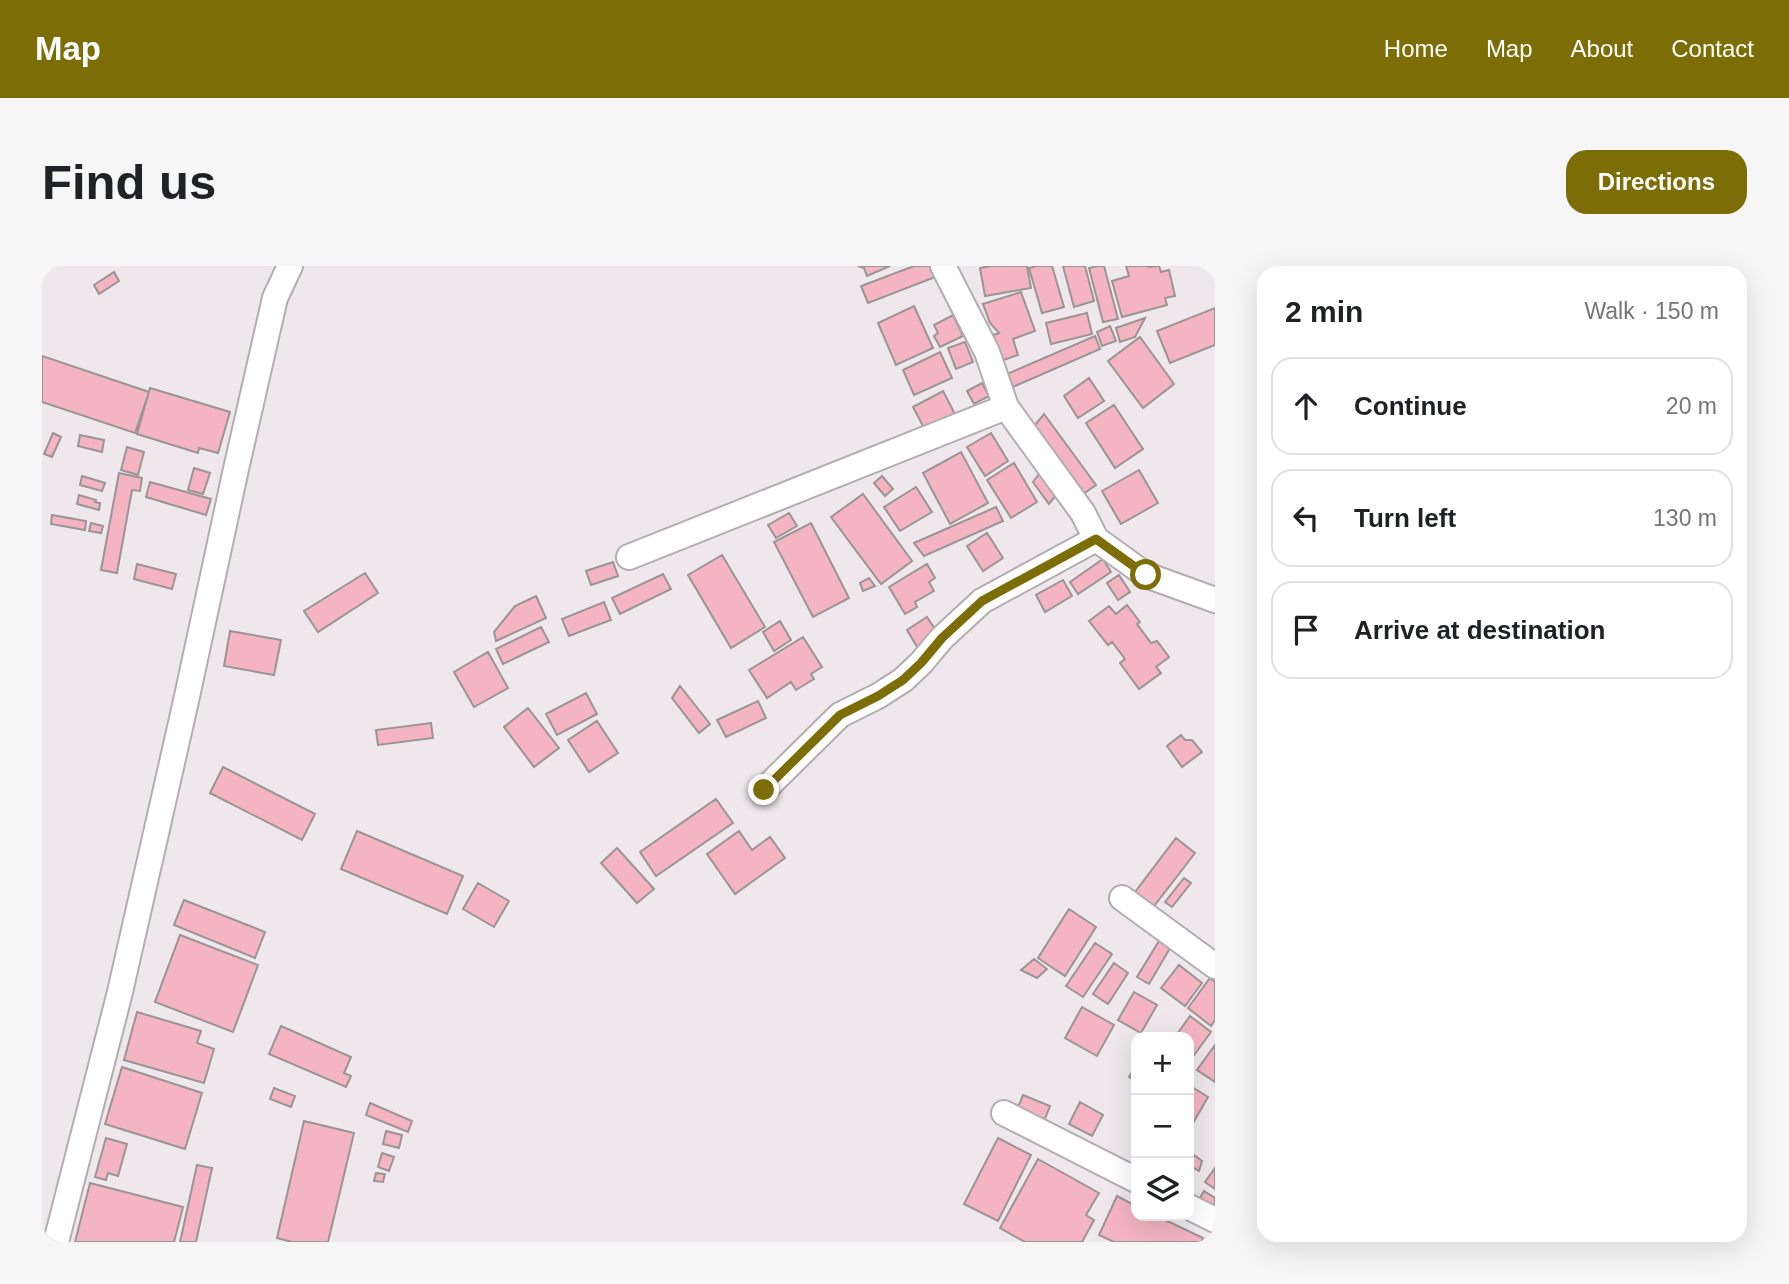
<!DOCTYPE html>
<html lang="en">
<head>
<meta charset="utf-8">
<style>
	body { margin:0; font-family:Arial,sans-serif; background:#f6f6f6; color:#202124 }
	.controls { position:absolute; right:21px; bottom:21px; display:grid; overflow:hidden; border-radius:14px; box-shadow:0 7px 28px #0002 }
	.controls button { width:63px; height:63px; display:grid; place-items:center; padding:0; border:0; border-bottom:2px solid #e0e0e0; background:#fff; color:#202124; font:35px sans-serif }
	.stop { position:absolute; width:21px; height:21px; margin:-16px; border:5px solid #7c6d07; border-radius:50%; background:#fff }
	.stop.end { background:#7c6d07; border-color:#fff; box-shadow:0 2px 7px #0008 }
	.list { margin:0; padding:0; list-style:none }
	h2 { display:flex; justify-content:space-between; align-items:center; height:91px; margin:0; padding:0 28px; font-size:30px }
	h2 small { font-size:23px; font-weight:400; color:#757577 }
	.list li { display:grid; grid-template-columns:46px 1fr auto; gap:21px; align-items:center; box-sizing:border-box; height:98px; margin:0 14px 14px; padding:0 14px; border:2px solid #e0e0e0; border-radius:21px }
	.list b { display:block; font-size:26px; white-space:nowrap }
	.list em { font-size:23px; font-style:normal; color:#757577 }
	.icon { flex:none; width:38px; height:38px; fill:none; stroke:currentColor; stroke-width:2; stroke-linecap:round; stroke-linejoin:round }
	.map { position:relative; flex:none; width:1173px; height:976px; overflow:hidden; border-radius:21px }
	header { display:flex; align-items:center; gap:42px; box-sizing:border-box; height:98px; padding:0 35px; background:#7c6d07; color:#fff }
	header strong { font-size:33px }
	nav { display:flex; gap:38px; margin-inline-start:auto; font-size:24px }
	.intro { display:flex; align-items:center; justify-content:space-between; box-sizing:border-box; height:168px; padding:0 42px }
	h1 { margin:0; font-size:49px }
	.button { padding:18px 32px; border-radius:21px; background:#7c6d07; color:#fff; font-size:24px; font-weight:700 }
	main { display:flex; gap:42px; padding:0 42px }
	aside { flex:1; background:#fff; border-radius:21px; box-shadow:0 7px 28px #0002 }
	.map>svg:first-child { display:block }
	.building { fill:#f5b4c2; stroke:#9b9495; stroke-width:2 }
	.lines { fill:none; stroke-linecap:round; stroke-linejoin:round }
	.street-casing { stroke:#b3adb1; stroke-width:28 }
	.street { stroke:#fff; stroke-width:24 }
	.route { stroke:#7c6d07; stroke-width:9 }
</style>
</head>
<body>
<header>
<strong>Map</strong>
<nav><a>Home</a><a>Map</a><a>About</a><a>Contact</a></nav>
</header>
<div class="intro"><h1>Find us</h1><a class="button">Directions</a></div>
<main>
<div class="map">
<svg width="1173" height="976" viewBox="0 0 1173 976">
	<rect width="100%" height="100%" fill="#eee8ec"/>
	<path class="building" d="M816,0H848L825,10L822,2Z
		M872,0H892L896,10L826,37L819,20Z
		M949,0H985L989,22L943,30L938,2Z
		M994,0H1010L1022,41L1000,47L987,2Z
		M1021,0H1043L1052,35L1032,41Z
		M1056,0H1062L1076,53L1061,56L1047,2Z
		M1084,0H1107V1L1117,0L1119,6L1127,4L1133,30L1123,32L1125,39L1080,51L1070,15L1087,10Z
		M72,6L77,15L57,28L52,19Z
		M979,26L993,65L971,73L976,89L953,97L945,71L957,67L948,57L941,38Z
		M872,40L891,82L854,99L836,57Z
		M1173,42V79L1128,97L1115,65Z
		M1045,47L1050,68L1009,78L1004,57Z
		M911,49L921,70L898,81L892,70L896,67L892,59Z
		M1103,52L1093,71L1078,76L1074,62Z
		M1068,60L1074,75L1060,80L1055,66Z
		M1053,70L1058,83L971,121L965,108Z
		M1098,71L1132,118L1101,142L1066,95Z
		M923,76L931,96L914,103L906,82Z
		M898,86L910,112L872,129L861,104Z
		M0,90L107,126L93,167L0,136Z
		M1047,112L1062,135L1036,152L1022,130Z
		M940,117L947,130L932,138L925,125Z
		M108,122L188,146L176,187L157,182L156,187L95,168Z
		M901,125L914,150L884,166L871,141Z
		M1072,139L1101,183L1073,202L1044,157Z
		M1002,148L1054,219L1041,228L992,160Z
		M11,167L19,171L10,191L2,188Z
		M949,167L966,195L943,210L925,181Z
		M38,169L62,174L60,186L36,180Z
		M85,181L102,186L96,209L79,204Z
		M919,186L946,237L908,258L881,207Z
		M972,197L995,236L969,252L945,214Z
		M152,202L168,207L161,228L146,224Z
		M1097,204L1116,237L1079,258L1060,225Z
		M77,207L100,212L98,225L90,224L75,307L59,304Z
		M998,207L1014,229L1007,238L991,216Z
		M40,210L63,217L60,225L38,219Z
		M840,210L851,223L843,230L832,217Z
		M108,216L169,233L164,249L104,231Z
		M874,221L890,246L858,265L842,241Z
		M821,228L870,295L839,318L789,251Z
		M37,229L54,234L53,236L58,237L57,244L35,238Z
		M954,241L961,255L882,290L872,277Z
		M747,247L755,260L734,272L726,259Z
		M10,249L44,255L43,264L9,258Z
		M49,257L61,260L59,267L47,265Z
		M769,257L807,332L771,351L732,276Z
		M945,267L961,292L941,305L925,280Z
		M680,289L723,361L689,382L646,309Z
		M1061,293L1069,306L1036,328L1028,316Z
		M571,296L576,310L549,319L544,305Z
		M95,298L134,308L130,323L92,313Z
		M885,298L893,312L887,316L892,325L873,336L875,341L863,348L847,321Z
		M323,307L336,327L276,366L262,345Z
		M621,308L629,323L578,348L570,332Z
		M1077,309L1088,326L1076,334L1065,317Z
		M827,312L833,320L821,325L818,317Z
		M1021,314L1030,330L1003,346L994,329Z
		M494,330L504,352L454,375L452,366L473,340Z
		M562,336L569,354L527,370L520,353Z
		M1085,339L1098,356L1095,358L1109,377L1115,375L1127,391L1114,401L1119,407L1097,423L1078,397L1083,393L1070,376L1066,379L1047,355L1067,340L1074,348Z
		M885,351L898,371L877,384L865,364Z
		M738,355L749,374L732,385L721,366Z
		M499,361L507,376L461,398L454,383Z
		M188,365L239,374L232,409L182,400Z
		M761,371L780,401L769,408L772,413L754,424L749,416L725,432L707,404Z
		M446,386L466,422L432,441L412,406Z
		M638,420L668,458L657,467L630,432Z
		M544,427L555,448L515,469L504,448Z
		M716,435L724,452L684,471L675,454Z
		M486,442L517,482L492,501L462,461Z
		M555,455L576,487L547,506L526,474Z
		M389,457L391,472L336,479L334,464Z
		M1139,469L1143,474H1150L1160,486L1140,501L1125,480Z
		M181,501L273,548L260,574L168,527Z
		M674,533L691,557L614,610L598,586Z
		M315,565L421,610L405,648L299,603Z
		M697,565L710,584L728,571L743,592L693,628L665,588Z
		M1134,572L1153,587L1109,644L1090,630Z
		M575,582L612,623L595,637L559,597Z
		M1142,612L1149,617L1130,641L1123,636Z
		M436,617L467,635L452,661L421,643Z
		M142,634L223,666L213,692L132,659Z
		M1027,643L1054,661L1023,710L996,692Z
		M138,669L216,699L191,766L113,736Z
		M1120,670L1131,677L1107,718L1095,711Z
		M1053,677L1070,688L1041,731L1024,720Z
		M992,693L1005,703L995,712L979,704Z
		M1072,697L1086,707L1066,738L1051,728Z
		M1137,699L1160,717L1143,740L1119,722Z
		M1168,712L1173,716V754L1169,760L1146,742Z
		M1092,726L1115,739L1099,767L1076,754Z
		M1040,741L1072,759L1055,790L1023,772Z
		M95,746L159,765L155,777L172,783L162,817L82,794Z
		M1148,750L1169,766L1147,796V771H1133Z
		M239,760L309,791L302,807L309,810L304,821L227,788Z
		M1173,779V816L1155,804Z
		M1094,800V815L1087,811Z
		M80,801L160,827L143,883L63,858Z
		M1147,819L1166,831L1147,864Z
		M232,822L253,830L249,841L228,833Z
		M981,829L1008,840L1002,855L975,844Z
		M1038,836L1061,849L1050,870L1027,858Z
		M328,837L370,855L366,866L324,849Z
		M262,855L312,867L286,976H250L235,972Z
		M344,865L360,869L357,882L341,878Z
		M64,872L85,878L76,910L66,907L64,914L53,911Z
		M956,872L989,889L956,955L922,938Z
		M340,887L352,891L347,905L336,901Z
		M1152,889L1160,895L1157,905L1147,899Z
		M996,893L1057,927L1044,949L1052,954L1040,976H983L958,962Z
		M155,899L170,902L154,976H138Z
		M1173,902V923L1163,916Z
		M334,907L343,908L341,916L332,915Z
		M48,917L141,941L132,976H33Z
		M1162,925L1173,932V948L1155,937Z
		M1075,930L1094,940V950H1115L1161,972L1159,976H1072L1057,969Z"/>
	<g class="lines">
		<defs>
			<path id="street" d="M901,0L945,86L964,141L1041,247L1054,273L1104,309L1173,334
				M587,291L964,141
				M722,524L798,449L836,430L861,414L879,397L900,372L940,335L1054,273
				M1080,632L1173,700
				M962,847L1094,914
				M1147,941L1173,954
				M14,976L78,726L144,435L194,203L233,32L248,0"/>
		</defs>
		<use href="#street" class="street-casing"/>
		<use href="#street" class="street"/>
	</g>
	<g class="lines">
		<path class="route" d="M722,524L798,449L836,430L861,414L879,397L900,372L940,335L1054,273L1104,309"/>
	</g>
</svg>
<div class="controls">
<button>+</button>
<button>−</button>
<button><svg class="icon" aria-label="layers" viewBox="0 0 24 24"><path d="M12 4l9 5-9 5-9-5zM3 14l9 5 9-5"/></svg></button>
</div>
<div class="stop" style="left:1104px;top:309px"></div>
<div class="stop end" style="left:722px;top:524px"></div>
</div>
<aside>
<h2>2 min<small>Walk · 150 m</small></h2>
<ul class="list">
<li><svg class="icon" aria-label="ahead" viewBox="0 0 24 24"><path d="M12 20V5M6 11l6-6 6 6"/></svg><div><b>Continue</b></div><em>20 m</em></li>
<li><svg class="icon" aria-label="left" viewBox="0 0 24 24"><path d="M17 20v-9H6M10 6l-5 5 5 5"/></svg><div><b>Turn left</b></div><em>130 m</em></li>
<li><svg class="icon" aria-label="arrive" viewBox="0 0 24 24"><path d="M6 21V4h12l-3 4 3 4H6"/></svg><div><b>Arrive at destination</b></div></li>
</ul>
</aside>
</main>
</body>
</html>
